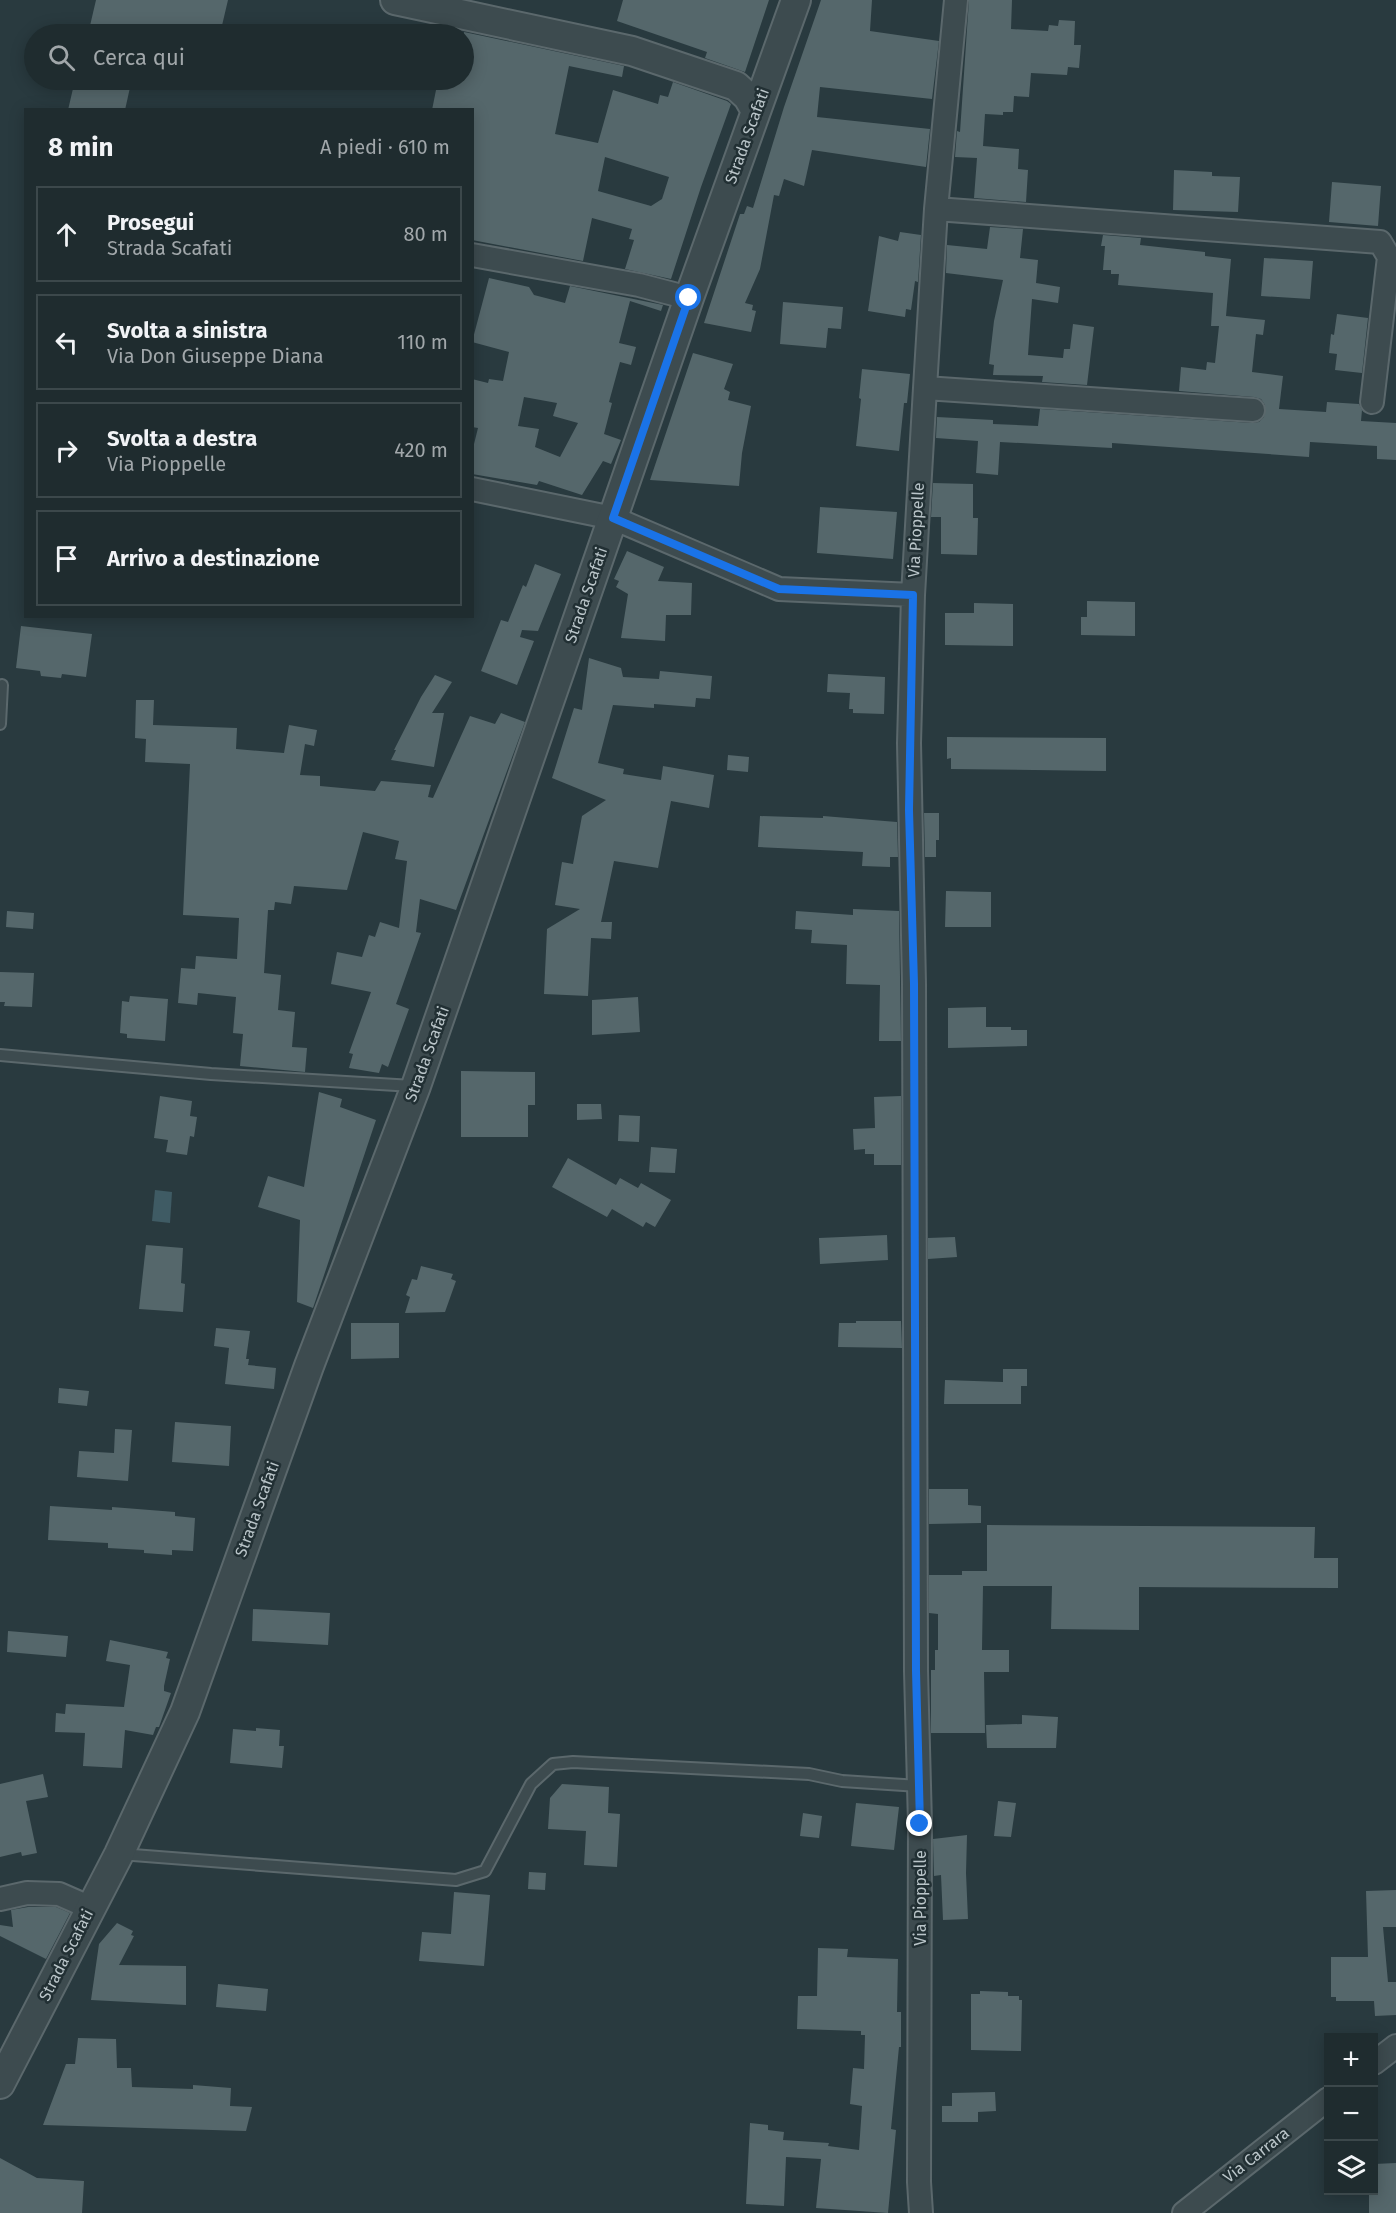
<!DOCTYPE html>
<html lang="it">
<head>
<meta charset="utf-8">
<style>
	body { margin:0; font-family:"Fira Sans",sans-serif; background:#273437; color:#f1f3f6 }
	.controls { position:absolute; right:18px; bottom:18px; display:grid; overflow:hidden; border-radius:0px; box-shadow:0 3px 15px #0003 }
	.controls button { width:54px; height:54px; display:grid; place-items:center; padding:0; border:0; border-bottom:2px solid #3c484b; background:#1f2c2f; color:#f1f3f6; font:30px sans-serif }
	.stop { position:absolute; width:18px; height:18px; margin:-14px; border:4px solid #1a73e8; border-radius:50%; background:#fff }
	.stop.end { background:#1a73e8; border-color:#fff; box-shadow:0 2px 6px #0008 }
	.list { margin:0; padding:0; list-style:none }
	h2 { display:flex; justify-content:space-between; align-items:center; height:78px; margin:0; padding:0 24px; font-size:26px }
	h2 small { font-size:20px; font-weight:400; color:#a1a7aa }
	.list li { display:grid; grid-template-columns:39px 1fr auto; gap:18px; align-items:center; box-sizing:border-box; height:96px; margin:0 12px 12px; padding:0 12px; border:2px solid #3c484b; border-radius:0px }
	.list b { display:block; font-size:22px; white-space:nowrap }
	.list p { margin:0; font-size:20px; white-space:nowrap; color:#a1a7aa }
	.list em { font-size:20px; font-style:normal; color:#a1a7aa }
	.icon { flex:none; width:33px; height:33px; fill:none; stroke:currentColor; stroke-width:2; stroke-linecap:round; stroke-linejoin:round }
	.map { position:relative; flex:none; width:1396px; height:2213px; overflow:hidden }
	.search { position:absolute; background:#1f2c2f; box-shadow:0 3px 15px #0003; left:24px; top:24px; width:450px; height:66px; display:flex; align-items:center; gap:15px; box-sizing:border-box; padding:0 21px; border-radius:33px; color:#a1a7aa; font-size:22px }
	.panel { position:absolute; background:#1f2c2f; box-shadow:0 3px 15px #0003; left:24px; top:108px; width:450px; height:510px; border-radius:0px }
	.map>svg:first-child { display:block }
	.water { fill:#3f5b64 }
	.building { fill:#55676b; fill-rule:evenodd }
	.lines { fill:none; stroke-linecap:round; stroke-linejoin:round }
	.service-casing { stroke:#5b686c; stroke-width:14 }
	.minor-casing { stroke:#5b686c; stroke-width:26 }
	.tertiary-casing { stroke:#5b686c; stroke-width:32 }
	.service { stroke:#3d4b4f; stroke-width:10 }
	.minor { stroke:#3d4b4f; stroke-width:22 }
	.tertiary { stroke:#3d4b4f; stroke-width:28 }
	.route { stroke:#1a73e8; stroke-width:8 }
	.labels { text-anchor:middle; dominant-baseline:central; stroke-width:5; stroke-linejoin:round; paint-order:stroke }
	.street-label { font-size:16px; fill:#bac5c9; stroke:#223034 }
</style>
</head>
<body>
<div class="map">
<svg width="1396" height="2213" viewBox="0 0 1396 2213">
	<rect width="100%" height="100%" fill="#293a3f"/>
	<path class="water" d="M155,1190L172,1192L170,1223L152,1221Z"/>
	<path class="building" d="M96,0H228L220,34H112L89,30Z
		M623,0H769L745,72L705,58L707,52L617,21Z
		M821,0H872L870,31L939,41L932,99L820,87L817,117L930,129L926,167L812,150L804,186L784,179L779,196L774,195L760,269L745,303L753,305L752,310L756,311L751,332L704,323L740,214H744L747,206L753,208L784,107Z
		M969,0H1012L1011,29L1048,31L1049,25L1058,26L1059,20L1075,21L1074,45H1081L1079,68L1068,67L1067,75L1031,73L1029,97L1014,96L1013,112H1003V115L985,114L983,146L1019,149L1018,169L1028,170L1026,202L974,198L977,158L955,157L957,131L960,132Z
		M464,32L624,66L622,77L569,66L555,134L598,143L613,90L658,104L660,95L668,97L673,82L727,101L731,104L701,187L671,279L625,269L634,240L629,239L632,229L592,218L583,261L472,240V110H432L438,80H464ZM605,157L669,177L662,199L651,206L598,191Z
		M75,80H118L131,83L125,110H68Z
		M1174,170L1212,172V176L1240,177L1238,212L1173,210Z
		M1332,182L1381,186L1378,226L1329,222Z
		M990,227L1023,229L1020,258L1038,260L1036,283L1060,287L1058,303L1032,299L1028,355L1063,358L1064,349H1070L1073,324L1094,327L1087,385L1042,382L1043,376L993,375L994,365L989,364L994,321L1003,280L946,273L947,245L987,249Z
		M900,232L921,235L918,282L915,281L911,310L906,309L905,317L868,311L879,236L898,241Z
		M1103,235L1141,238L1140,245L1205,252V256L1231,259L1226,316L1265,320L1263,335L1256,334L1252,372L1283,376L1279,409L1326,412L1327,402L1359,404L1362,410L1361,421L1396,423V460L1377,459V446L1310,442L1309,457L1112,443V448L1000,442L998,475L976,473L978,441L936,438L937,417L993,420V424L1038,426L1040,409L1252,423L1259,422L1264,417L1265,405L1261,399L1254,397L1179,391L1181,367L1206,370L1207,362L1215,363L1219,326H1211L1213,293L1118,285L1119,274H1111V270H1103L1105,246H1101Z
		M1264,258L1313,261L1310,299L1261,296Z
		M489,278L529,287L534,295L565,303L570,286L663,305L661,311L630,301L619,343L636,347L631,365L620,362L609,402L612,403L604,434L621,440L611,464L603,461L582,495L539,481L537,485L472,474V452L478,428L472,427V379L488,383L489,379L503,381L509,352L472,342ZM524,397L557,403L553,416L578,423L560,457L535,447L539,429L518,426Z
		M783,302L843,307L841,329L828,328L826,348L780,344Z
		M1337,314L1368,318L1362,373L1335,370L1337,354L1329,353L1331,334L1334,335Z
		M693,353L733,364L724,389L730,392L728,400L751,406L742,453L739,486L650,480Z
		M862,369L910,374L907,403H904L899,451L856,446L861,399L859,398Z
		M933,483L973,484V518H978L977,555L941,554V517H931Z
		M820,507L897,512L893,559L817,553Z
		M627,551L664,567L658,581L692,583L691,615H666L665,641L621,638L628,594L616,587L619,581L614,579Z
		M535,564L561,574L538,631L522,630L520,637L534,641L517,685L481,671L501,620L508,622L523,585L526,587Z
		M1087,601L1135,602V636L1081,635V617H1087Z
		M974,603L1013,604V646L945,645V613H974Z
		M21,626L92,634L86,677L62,674L61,678L41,676L40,671L16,668Z
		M589,658L621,668L623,677L659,679L660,671L712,676L710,699L696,698L695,707L654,704V708L613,705L598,763L624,769L623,774L661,780L663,766L714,775L709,808L671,801L658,868L614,861L601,922H612L611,939L591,938L588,996L544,994L547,929L580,909L555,905L562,862L573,864L582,816L606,800L552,778L574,708L582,710Z
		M828,674L885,677L884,714L853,713V709H849L850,693L827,692Z
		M435,675L452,682L432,713H444L434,767L391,760L396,750H394L421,697Z
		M136,700H154L153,725L237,728L236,749L284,753L289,725L317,730L314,746L305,744L300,775L320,776V786L375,791L381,781L431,785L428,797L433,798L470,716L495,724L501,713L525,722L456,910L420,899L416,932L421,933L396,1004L409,1009L388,1067L382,1064L379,1073L349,1068L353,1054L349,1053L371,992L331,984L337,952L362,957L369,935L375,937L380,922L399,928L407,861L395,859L399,841L363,832L347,890L294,886L291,904L275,902L274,910H268L264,973L281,975L278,1010L295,1012L292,1047L307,1048L305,1072L240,1066L243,1034L233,1033L236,997L198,993L197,1005L178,1003L181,968L195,969L196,956L237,959L239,918L183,915L190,764L145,762L146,739L135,738Z
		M947,737L1106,738V771L951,769V758L947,759Z
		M728,755L749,757L748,772L727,770Z
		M924,813H939V840H936V857H925Z
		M760,816L823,818V816L897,822L898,857H890V867L862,866L863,852L758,847Z
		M946,891L991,892V927H945Z
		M853,909L899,911L901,1041H879L880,985L846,984L847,945L811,943L812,930L795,929L796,911L853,915Z
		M7,911L34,913L33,929L6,927Z
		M0,972L34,973L32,1007L4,1006L5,1002H0Z
		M130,996L168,999L165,1041L127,1038V1034L120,1033L122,1001L129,1002Z
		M638,997L640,1032L592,1035V1000Z
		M986,1007V1027H1011V1030H1027V1046L948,1048V1008Z
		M461,1071L535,1072V1105H528V1137H461Z
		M319,1092L342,1099L340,1107L376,1120L313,1308L297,1302L300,1220L258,1207L268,1176L304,1187Z
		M160,1096L192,1101L190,1116L197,1117L194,1137L190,1136L187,1155L166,1152L168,1140L154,1138Z
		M901,1096V1165H874V1154H865V1149L854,1150L853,1129L875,1128L874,1097Z
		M577,1104H601L602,1119L577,1120Z
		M619,1115L640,1116L639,1142L618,1141Z
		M651,1147L677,1149L675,1173L649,1172Z
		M568,1158L616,1185L620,1178L638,1188L641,1183L671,1200L655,1227L646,1222L643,1227L612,1209L607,1217L552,1187Z
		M887,1235L888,1260L820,1264L819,1238Z
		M955,1237L957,1257L928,1259V1238Z
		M146,1245L183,1248L181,1283L185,1284L183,1312L139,1309Z
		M421,1266L453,1274L451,1279L456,1281L445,1312L405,1313L410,1297L406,1295L412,1279L417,1280Z
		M856,1321H901L902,1348L838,1347L839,1323H856Z
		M351,1323H399V1358L351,1359Z
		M216,1328L250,1331L246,1359H249L248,1365L276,1368L274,1389L225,1384L229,1348L214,1346Z
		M1003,1369H1027V1386H1021V1404H944L945,1380L1003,1382Z
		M59,1388L89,1391L87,1406L58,1403Z
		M175,1422L231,1426L229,1466L172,1462Z
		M115,1429L132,1430L128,1481L77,1477L79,1451L114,1453Z
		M929,1489H968V1505L981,1506V1523L929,1524Z
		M50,1506L112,1510V1507L175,1512V1516L195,1518L193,1551L172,1550V1555L144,1553V1550L108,1548V1543L48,1540Z
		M987,1525L1315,1527L1314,1558H1338V1588L1139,1587V1630L1051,1629L1052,1586H983L982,1650H1009V1672H984L985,1733H931V1670H935V1650H938V1614L929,1613V1575H962V1571H987Z
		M253,1609L330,1613L328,1645L252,1641Z
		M8,1631L68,1636L66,1657L7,1652Z
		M110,1640L168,1652L166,1658L170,1659L164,1686V1691L171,1693L159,1727H156L153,1735L125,1730L122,1768L83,1766L85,1733L55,1732L56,1713L65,1714L66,1704L124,1707L130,1665L106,1661Z
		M1022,1715L1058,1717L1056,1748H987L986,1725L1022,1724Z
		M256,1728L280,1730L279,1746H284L282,1768L230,1763L233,1729L256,1731Z
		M43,1774L48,1797L26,1801L37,1853L22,1856L21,1852L0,1857V1784Z
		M562,1784L609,1787L608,1813L620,1814L617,1867L584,1865L586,1831L548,1829L550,1798Z
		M998,1801L1016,1803L1011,1837L994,1836Z
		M856,1803L899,1807L894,1850L851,1846Z
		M803,1813L822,1816L819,1838L800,1836Z
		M967,1835L966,1873L968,1919L943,1920L941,1875L934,1876L933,1839Z
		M529,1872L546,1873L545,1890L528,1889Z
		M1396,1890V1927H1383L1388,1982H1396V2015L1375,2016L1374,2001H1336V1997H1331V1957H1368L1366,1891Z
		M454,1892L490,1895L484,1966L419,1961L422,1932L451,1934Z
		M28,1907H56L70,1913L46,1959L0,1936V1925L13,1927L11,1910Z
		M117,1923L133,1931L131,1935L134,1936L119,1965L186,1966V2005L91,2000L99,1944Z
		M818,1948L848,1949L847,1957L898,1959L897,2012H901V2047H899L891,2129L896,2130L888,2213L816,2208L821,2159L786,2157L784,2206L746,2204L750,2123L768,2125V2130L784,2132L783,2140L829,2143L828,2146L859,2150L862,2106L850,2104L853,2068L864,2069L865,2035H861V2031L797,2029L798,1996H817Z
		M218,1984L268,1989L266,2011L216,2007Z
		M980,1991L1008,1992V1996H1019V2000H1022L1021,2051L971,2050V1994H980Z
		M78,2038L116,2039L117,2068H131L132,2087L193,2089V2085L231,2088L230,2106L252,2107L246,2131L43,2125L66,2064H75Z
		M995,2092L996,2111L978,2112V2122H942V2106H952V2093Z
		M0,2158L37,2178L84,2181L82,2213H0Z
		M1396,2163V2213H1369V2190H1374V2164Z"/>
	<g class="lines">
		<defs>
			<path id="service" d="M0,724L2,685
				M0,1055L211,1074L413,1086
				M120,1854L456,1880L485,1871L531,1784L553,1764L573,1762L809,1774L842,1781L919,1786"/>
			<path id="minor" d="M936,209L1380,242L1389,257L1372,402
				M472,255L639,285L689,298
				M925,388L1253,410
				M472,489L613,518L779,589L913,595
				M0,1899L27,1893L59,1894L91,1908
				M1374,2063L1396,2046
				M921,2213L919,2182L920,1824L916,1671L914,984L909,743L913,595L925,388L936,209L956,0
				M1184,2213L1328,2099"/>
			<path id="tertiary" d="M395,0L632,51L736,86L748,97L756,111
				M0,2084L119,1854L185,1712L309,1366L416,1086L689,298L796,0"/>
		</defs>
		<use href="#service" class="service-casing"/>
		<use href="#minor" class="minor-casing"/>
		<use href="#tertiary" class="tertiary-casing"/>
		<use href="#service" class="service"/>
		<use href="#minor" class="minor"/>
		<use href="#tertiary" class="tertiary"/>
	</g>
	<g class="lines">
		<path class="route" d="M689,298L613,518L779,589L913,595L909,810L914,984L916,1671L920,1824"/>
	</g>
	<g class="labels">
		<g class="street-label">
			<text transform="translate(747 136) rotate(-70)">Strada Scafati</text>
			<text transform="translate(916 530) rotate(-87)">Via Pioppelle</text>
			<text transform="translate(586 595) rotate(-71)">Strada Scafati</text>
			<text transform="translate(427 1054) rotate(-70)">Strada Scafati</text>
			<text transform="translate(257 1509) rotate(-70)">Strada Scafati</text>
			<text transform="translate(920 1898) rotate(-90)">Via Pioppelle</text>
			<text transform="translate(66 1955) rotate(-63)">Strada Scafati</text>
			<text transform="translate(1256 2155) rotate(-38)">Via Carrara</text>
		</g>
	</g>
</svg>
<div class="controls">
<button>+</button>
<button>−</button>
<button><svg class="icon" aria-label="layers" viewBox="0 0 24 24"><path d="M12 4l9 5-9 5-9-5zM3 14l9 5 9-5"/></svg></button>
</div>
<div class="stop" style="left:689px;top:298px"></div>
<div class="stop end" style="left:920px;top:1824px"></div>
<div class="search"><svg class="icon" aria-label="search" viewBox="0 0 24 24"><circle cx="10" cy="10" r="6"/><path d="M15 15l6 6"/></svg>Cerca qui</div>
<section class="panel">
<h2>8 min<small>A piedi · 610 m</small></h2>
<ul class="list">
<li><svg class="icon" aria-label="ahead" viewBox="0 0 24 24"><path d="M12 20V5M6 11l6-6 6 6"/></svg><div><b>Prosegui</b><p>Strada Scafati</p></div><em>80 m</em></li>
<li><svg class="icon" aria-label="left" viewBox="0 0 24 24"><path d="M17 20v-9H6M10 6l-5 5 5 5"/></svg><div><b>Svolta a sinistra</b><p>Via Don Giuseppe Diana</p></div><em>110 m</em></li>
<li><svg class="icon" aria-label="right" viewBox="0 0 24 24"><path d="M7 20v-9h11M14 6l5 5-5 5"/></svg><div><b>Svolta a destra</b><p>Via Pioppelle</p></div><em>420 m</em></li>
<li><svg class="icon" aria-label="arrive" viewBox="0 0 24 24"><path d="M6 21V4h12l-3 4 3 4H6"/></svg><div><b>Arrivo a destinazione</b></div></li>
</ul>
</section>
</div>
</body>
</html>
